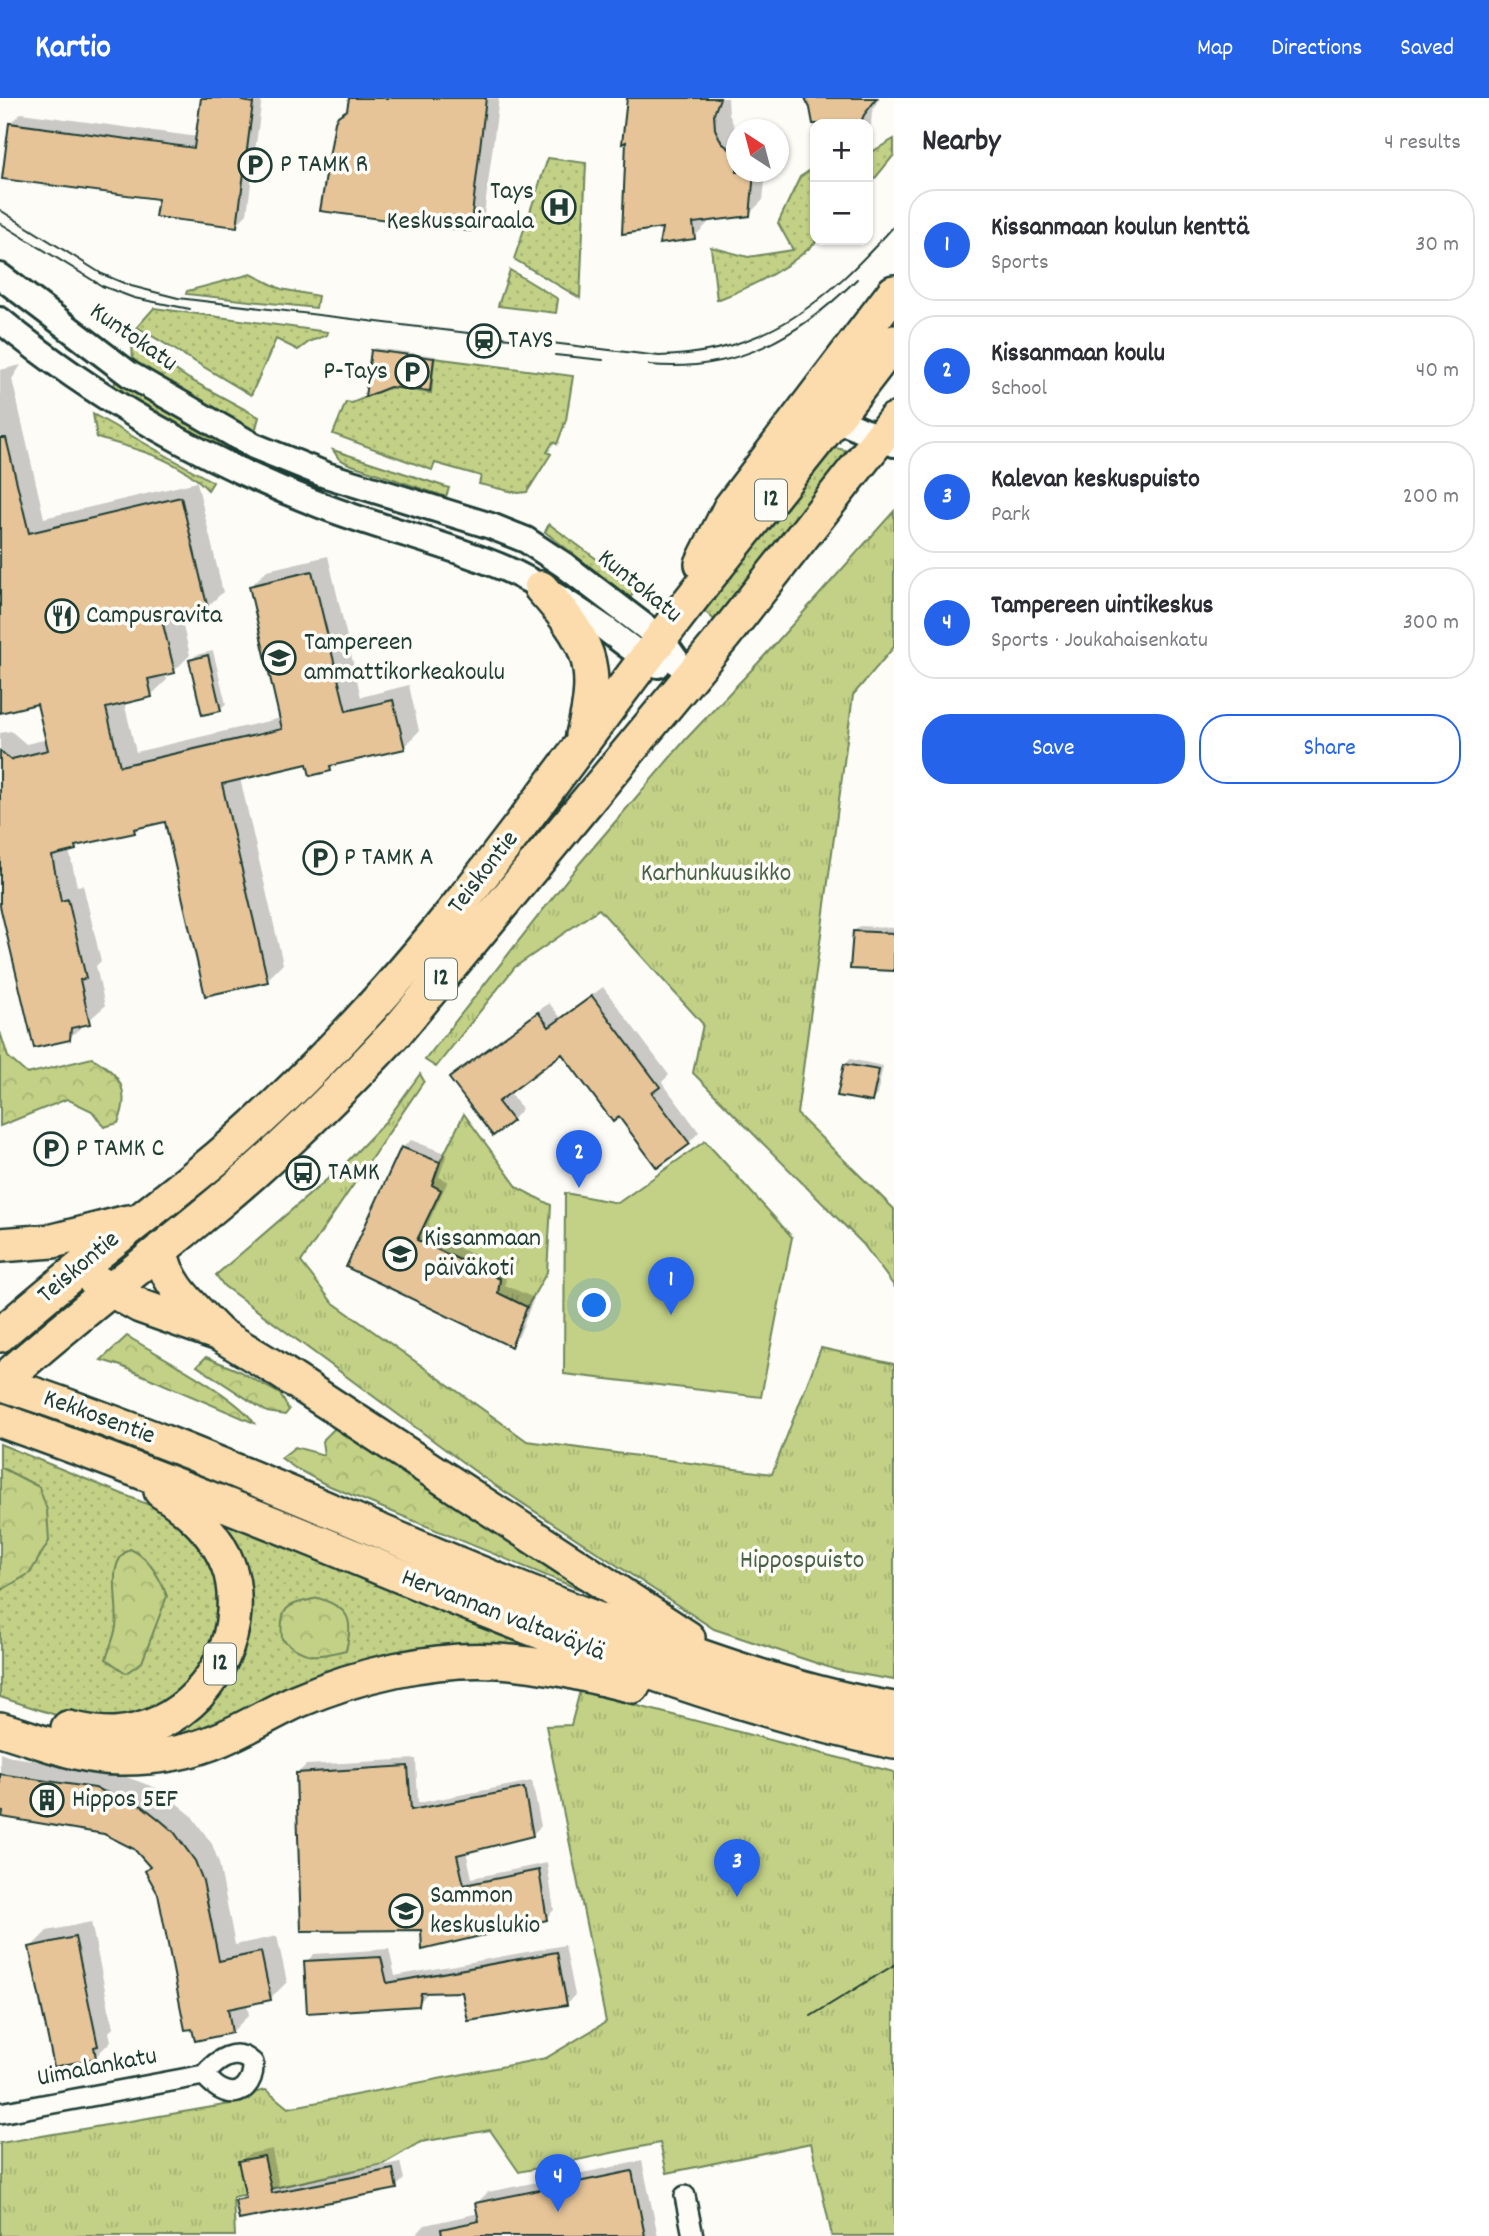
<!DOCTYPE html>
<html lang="en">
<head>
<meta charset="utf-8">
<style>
	body { margin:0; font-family:Dekko,sans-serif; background:#f7f7f7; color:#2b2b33 }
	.controls { position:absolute; right:21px; top:21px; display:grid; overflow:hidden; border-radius:14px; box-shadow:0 2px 5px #0004 }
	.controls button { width:63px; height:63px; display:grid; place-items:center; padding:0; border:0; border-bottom:2px solid #e1e1e2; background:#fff; color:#2b2b33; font:35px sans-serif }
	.compass { position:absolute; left:726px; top:21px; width:63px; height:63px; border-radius:50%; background:#fff; box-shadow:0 2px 5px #0004; rotate:324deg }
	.you { position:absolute; left:595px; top:1208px; width:24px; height:24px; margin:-18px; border:5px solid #fff; border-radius:50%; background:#1a73e8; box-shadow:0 0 0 10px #1a73e833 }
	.badge { display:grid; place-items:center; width:46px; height:46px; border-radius:50%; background:#2563eb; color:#fff; font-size:23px; font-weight:700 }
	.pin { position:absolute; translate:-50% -58px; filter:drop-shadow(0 2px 4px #0008) }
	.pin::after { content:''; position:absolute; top:37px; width:24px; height:21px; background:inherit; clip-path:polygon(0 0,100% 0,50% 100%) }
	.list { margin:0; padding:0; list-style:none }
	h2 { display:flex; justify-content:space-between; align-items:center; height:91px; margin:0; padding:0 28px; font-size:30px }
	h2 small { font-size:23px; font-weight:400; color:#7c7c81 }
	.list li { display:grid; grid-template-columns:46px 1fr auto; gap:21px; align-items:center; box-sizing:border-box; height:112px; margin:0 14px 14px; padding:0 14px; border:2px solid #e1e1e2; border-radius:28px }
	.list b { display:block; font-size:26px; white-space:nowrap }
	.list p { margin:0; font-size:23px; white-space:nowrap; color:#7c7c81 }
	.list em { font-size:23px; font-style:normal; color:#7c7c81 }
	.actions { display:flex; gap:14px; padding:21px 28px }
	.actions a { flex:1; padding:16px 0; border:2px solid #2563eb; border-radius:28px; text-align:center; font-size:24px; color:#2563eb }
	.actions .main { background:#2563eb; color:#fff }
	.map { position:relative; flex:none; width:894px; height:2138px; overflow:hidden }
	header { display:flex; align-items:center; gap:42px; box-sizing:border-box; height:98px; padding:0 35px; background:#2563eb; color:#fff }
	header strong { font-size:33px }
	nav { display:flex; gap:38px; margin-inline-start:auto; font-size:24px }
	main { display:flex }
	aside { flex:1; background:#fff }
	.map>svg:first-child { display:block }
	.grass { fill:url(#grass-dots); stroke:#70875c; stroke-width:2 }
	.forest { fill:url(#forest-crowns); stroke:#70875c; stroke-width:2 }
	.park { fill:url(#park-tufts); stroke:#70875c; stroke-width:2 }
	.pitch { fill:#c2d185; stroke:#70875c; stroke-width:2 }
	.shadow { fill:#0003 }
	.building { fill:#e6c498; stroke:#1f3d34; stroke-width:2 }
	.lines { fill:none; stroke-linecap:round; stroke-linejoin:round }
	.minor-casing { stroke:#1f3d34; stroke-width:24 }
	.tertiary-casing { stroke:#1f3d34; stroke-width:30 }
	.trunk-casing { stroke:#1f3d34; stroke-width:38 }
	.minor { stroke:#fdfcf7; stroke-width:19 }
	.tertiary { stroke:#fdfcf7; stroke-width:24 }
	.trunk { stroke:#fcdcac; stroke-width:33 }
	.tram { stroke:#1f3d34; stroke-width:2 }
	.labels { text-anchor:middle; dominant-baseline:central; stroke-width:7; stroke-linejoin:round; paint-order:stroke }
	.shield { fill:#fdfcf7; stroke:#62766e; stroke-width:2 }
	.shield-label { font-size:24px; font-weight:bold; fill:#1f3d34 }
	.poi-label { font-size:26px; fill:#1f3d34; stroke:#fdfcf7; text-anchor:start }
	.street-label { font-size:26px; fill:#1f3d34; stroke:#fdfcf7 }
	.park-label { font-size:26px; fill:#486248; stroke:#fdfcf7 }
</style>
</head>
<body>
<header>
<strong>Kartio</strong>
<nav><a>Map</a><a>Directions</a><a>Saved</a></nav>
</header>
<main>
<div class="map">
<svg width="894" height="2138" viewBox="0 0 894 2138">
	<defs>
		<pattern id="grass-dots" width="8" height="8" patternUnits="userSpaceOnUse" patternTransform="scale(1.75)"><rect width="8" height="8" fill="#c2d185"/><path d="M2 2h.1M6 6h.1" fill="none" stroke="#a6b473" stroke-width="1.8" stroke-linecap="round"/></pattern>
		<pattern id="forest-crowns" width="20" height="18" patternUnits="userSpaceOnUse" patternTransform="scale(1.75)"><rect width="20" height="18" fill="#c2d185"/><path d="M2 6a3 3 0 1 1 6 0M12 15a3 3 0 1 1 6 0" fill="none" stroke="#a6b473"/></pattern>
		<pattern id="park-tufts" width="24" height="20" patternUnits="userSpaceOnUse" patternTransform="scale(1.75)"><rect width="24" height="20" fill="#c2d185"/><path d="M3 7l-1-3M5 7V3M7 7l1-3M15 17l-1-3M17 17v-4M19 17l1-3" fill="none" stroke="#a6b473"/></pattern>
	</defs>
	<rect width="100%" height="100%" fill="#fdfcf7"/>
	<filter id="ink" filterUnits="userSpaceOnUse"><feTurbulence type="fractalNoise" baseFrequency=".0143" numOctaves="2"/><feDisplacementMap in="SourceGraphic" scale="14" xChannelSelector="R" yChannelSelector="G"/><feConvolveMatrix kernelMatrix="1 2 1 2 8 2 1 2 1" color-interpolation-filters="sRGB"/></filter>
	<g filter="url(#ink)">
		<path class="grass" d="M894,41V57L868,89V56Z
			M548,60L586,65L580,200L514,161Z
			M815,69V142H818C790,170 754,188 717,202L711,149L748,159L793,152L778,125L800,79Z
			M510,172L558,201L556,215L498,208Z
			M251,176L281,191L318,198L316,210L186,196L187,193Z
			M154,210L328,234L327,237L309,244L298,252L276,241L251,297L137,229Z
			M132,243L189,281L259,319L255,334L133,265Z
			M434,260L573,278L566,322L557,346L553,344L547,354L551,356L527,394L518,395L479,386L481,378L435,365L432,372L333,336L346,304L352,305L390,289L431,295Z
			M119,282L245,355L242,361L146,311L114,289L115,284Z
			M93,316L213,384L208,392C180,361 136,351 97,340Z
			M835,350L845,352L849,358L719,526L701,510L827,355Z
			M333,352L449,390L446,399L349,366L339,361Z
			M549,426L636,490L631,499L625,496L545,434Z
			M0,1346L174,1417L198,1440L222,1494L214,1562L155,1618L71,1622L0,1599V1493L4,1491L39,1389L0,1369Z
			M204,1415L535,1550L508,1552L208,1638L128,1646L198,1617L218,1600L233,1575L244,1548Z"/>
		<path class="forest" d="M0,934L8,959L27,976L92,960C121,976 131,994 118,1025L104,1029L92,1013L67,1001L0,1028Z
			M127,1238C156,1256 239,1299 254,1325L121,1268L101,1262Z
			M206,1259L237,1272L280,1296L289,1312L285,1317L267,1314L197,1268Z
			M335,1330L355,1335L594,1494L576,1490L325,1386L295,1370L281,1360L295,1349L324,1357L322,1343Z
			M0,1369L39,1389L47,1412L49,1443L30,1475L0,1493Z
			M130,1451C149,1459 160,1480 167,1498L142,1564L126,1575L106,1561C109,1551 114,1540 116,1529C120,1505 104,1464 130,1451Z
			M318,1500C349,1510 354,1521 346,1552C317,1559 306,1562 282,1541C279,1506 288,1507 318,1500Z"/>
		<path class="park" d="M894,413V549L853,597L797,1016L894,1111V1188L863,1146L693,975L703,926L599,811L515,869L436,969L425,962L580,765L686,641L758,565Z
			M420,976L424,983L301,1164L332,1204L527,1343L772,1376L821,1250L894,1266V1582L837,1572L714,1531L484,1380L224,1188L216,1177L345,1066L386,1023Z
			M464,1016L518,1090L551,1107L547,1174L527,1209L498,1195L500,1180L417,1142L441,1092L432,1087L440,1064Z
			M580,1593L894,1674V2138H832L811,2045L667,2075L660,2045L519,2074L490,2032L421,2044L383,2066L233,2099L235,2138H0V2045L242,2004L257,1994L266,1992L288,2010L546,1960L606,1924L546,1628L571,1627Z"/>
		<path class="pitch" d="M705,1043L792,1139L761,1299L564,1276L565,1095L618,1105Z"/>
		<path class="shadow" d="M202,0H262L247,116L236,127L160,100L10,25L21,15L198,39Z
			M351,0H499L484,117L470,131L339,19L349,8Z
			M629,0H728L729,16L736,32V74H766L763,102L749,116L708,121V125L694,139L664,128Z
			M807,0H881L878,2L872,14L871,27L868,30V26H815V41H810L815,25L812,10Z
			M375,250L436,258L431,289L429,292L373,253Z
			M21,267L12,281L44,420L197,384L223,494L207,509L180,516L190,557L174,573L165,575L167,582L151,597L124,604L136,654L281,620L251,488L267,472L328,458L361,599L409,587L419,633L404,649L337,665L330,671L308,664L240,680L283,866L267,882L166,721L140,727L134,734L81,745L75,751L69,752L77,788L83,787L101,863L96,868L105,908L69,940L0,801V635L11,633L26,646L48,641L39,604L0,603V272Z
			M213,553L226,606L220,611L191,563L196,557Z
			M860,828L894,830V871L854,833Z
			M603,889L669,977L662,984L699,1034L689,1045L619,1017L562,954L509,994L522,1011L512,1022L452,980L462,970L549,905L561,920Z
			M850,961L883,968L877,997L872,1002L845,967Z
			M411,1042L447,1056L439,1079L448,1083L424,1134L507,1172L505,1187L534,1200L519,1238L510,1247L348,1169L402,1050Z
			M0,1654L13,1659L113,1674L159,1691L191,1717L212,1746L219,1765L235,1847L277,1838L287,1884L270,1901L247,1906L249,1917L232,1934L159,1795L152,1769L135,1750L116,1738L0,1711Z
			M416,1661L418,1705L532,1683L541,1728L532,1737L466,1753L472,1780L547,1765L554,1812L546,1820L423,1830L298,1675L306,1667Z
			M91,1824L113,1930L109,1934L111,1943L95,1959L31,1849L47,1833Z
			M565,1847L575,1897L567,1905L464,1892L427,1893L426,1897L418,1906L306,1864L314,1856L389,1851L395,1878Z
			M272,2051L279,2088L400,2064L404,2081L396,2089L237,2103L245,2095L240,2064L248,2056Z
			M642,2063L658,2138H415L425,2127L479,2115L477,2105L488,2094Z"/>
		<path class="building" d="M201,0H243L242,3L253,5L237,129L155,119L158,101L2,81L9,25L194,50Z
			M349,0H486L470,133L320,113L335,24L338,18L347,12Z
			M627,0H720L714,16L715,31L722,45L737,57V74H754L750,118L693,125L695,141L659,146L662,130L622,136L626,44L622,46Z
			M805,0H877L864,17L860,26H813L810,10Z
			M371,252L434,260L430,293L390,289L365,299Z
			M0,340H6L29,435L181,399L208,511L162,522L175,575L148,581L152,599L106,610L120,668L282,631L249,488L312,473L346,613L393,602L405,651L330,668L331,673L310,678L307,666L222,686L268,884L205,898L165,724L134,731L135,735L75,748L76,752L52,758L61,803L68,801L86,880L80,882L90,926L71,930L70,942L34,950L0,808V653L13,663L12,661L48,652L37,606L0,615Z
			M208,557L221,613L202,617L189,562Z
			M853,833L894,835V873L850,871Z
			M592,898L660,989L652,995L690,1046L657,1070L619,1019L613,1024L562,956L498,1004L513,1023L493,1038L449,980L538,914L549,929Z
			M844,966L879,972L872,1004L837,998Z
			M401,1049L440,1064L432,1087L441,1092L417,1142L500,1181L498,1195L527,1209L511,1249L346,1169Z
			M408,1668L411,1712L524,1690L533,1738L457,1757L464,1787L539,1772L547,1822L422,1852L421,1832L301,1833L296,1675Z
			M0,1676L95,1690L142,1708L160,1722L174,1734L195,1763L203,1783L219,1863L261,1854L271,1902L228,1911L232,1935L195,1943L192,1931L185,1932L158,1796L145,1773L150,1769L134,1751L104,1736L2,1719L3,1714L0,1713Z
			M75,1839L98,1948L94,1949L96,1960L54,1969L29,1849Z
			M557,1854L567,1907L468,1923L462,1894L421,1895L419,1908L307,1915L304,1863L381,1859L387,1885Z
			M264,2058L272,2095L393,2071L397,2091L239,2122L235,2102L246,2100L238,2063Z
			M632,2073L645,2138H442L441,2131L479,2123L475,2105Z"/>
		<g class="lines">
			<defs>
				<path id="minor" d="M0,2015L204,1977C217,1962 235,1948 253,1965C254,1983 242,2002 222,1992C215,1989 209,1982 204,1977
					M685,2098L693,2138"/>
				<path id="tertiary" d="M0,178L129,276L254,348L326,377L491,428L526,442L564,467L661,541L689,580
					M0,222C94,300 206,363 320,407C381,431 446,445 506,471C540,486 575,510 606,531C623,544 639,558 658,567
					M822,315L894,346"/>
				<path id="trunk" d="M702,466L730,410L894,194
					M541,490C589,544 601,566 583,637
					M0,1147L53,1143L128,1124
					M161,1151C164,1185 193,1209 215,1232
					M95,1183L140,1208L219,1236L272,1268L688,1540
					M0,1237C64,1180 132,1129 199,1075C249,1035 297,988 341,942C469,809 572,654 685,509C754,420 827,334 894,244
					M0,1285C70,1222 145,1166 217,1106C281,1053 340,994 397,933L724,538L894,322
					M0,1285C217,1355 421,1458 635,1535C717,1565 808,1597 894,1611
					M0,1322C105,1359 208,1399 311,1441C501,1519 692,1601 894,1644
					M68,1630C83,1633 99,1637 115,1636C181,1631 229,1578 234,1514C235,1497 234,1482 228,1467C216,1435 189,1411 161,1393
					M0,1631C39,1642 82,1661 123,1660C156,1660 191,1654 221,1641C247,1630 271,1615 297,1603C358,1577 432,1559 498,1563C545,1566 588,1577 633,1588"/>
			</defs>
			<use href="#minor" class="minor-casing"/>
			<use href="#tertiary" class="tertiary-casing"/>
			<use href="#trunk" class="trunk-casing"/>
			<use href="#minor" class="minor"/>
			<use href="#tertiary" class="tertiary"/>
			<use href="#trunk" class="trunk"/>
			<path class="tram" d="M0,112L102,176L131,188L178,200L659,258C767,255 825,205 894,128
				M0,125L102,188L134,200L190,211
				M555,257L603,262
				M649,267C735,275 797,240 857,181
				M811,1918L894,1867"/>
		</g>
	</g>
	<defs>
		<symbol id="parking-ring" viewBox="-11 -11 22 22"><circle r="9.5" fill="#fdfcf7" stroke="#1f3d34" stroke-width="1.5"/><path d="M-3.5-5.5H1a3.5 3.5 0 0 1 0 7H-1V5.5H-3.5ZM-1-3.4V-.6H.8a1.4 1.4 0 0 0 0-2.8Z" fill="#1f3d34"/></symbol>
		<symbol id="hospital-ring" viewBox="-11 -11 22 22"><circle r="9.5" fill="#fdfcf7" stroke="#1f3d34" stroke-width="1.5"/><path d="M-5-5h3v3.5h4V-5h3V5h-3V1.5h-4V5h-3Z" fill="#1f3d34"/></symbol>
		<symbol id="station-ring" viewBox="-11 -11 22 22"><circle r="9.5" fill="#fdfcf7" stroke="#1f3d34" stroke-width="1.5"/><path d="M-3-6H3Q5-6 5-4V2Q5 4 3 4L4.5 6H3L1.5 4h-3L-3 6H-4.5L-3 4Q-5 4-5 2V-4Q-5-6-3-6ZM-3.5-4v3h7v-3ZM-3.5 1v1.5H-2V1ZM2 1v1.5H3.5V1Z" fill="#1f3d34"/></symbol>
		<symbol id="restaurant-ring" viewBox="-11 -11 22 22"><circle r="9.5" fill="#fdfcf7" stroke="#1f3d34" stroke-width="1.5"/><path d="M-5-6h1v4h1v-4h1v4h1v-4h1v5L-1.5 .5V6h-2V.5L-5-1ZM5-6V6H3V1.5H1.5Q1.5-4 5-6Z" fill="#1f3d34"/></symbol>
		<symbol id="university-ring" viewBox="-11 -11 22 22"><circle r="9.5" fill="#fdfcf7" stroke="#1f3d34" stroke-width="1.5"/><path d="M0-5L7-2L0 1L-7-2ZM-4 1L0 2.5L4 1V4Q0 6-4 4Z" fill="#1f3d34"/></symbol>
		<symbol id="bus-ring" viewBox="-11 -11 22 22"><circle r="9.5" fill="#fdfcf7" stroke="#1f3d34" stroke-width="1.5"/><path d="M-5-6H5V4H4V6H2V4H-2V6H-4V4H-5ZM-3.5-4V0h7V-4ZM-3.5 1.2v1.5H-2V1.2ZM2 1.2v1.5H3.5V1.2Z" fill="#1f3d34"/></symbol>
		<symbol id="school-ring" viewBox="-11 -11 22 22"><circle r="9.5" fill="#fdfcf7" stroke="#1f3d34" stroke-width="1.5"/><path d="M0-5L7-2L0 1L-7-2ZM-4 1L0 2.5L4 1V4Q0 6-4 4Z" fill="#1f3d34"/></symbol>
		<symbol id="building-ring" viewBox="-11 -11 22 22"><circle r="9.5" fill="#fdfcf7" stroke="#1f3d34" stroke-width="1.5"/><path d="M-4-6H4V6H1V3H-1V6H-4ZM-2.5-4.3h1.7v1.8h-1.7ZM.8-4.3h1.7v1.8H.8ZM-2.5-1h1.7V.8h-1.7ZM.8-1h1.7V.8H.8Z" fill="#1f3d34"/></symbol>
	</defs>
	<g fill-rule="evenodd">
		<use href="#parking-ring" x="236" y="48" width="38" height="38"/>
		<use href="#hospital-ring" x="540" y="90" width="38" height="38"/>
		<use href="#station-ring" x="465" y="224" width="38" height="38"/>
		<use href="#parking-ring" x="393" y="255" width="38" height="38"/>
		<use href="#restaurant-ring" x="43" y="499" width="38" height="38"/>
		<use href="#university-ring" x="260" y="541" width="38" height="38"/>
		<use href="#parking-ring" x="301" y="741" width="38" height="38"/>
		<use href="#parking-ring" x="32" y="1032" width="38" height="38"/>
		<use href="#bus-ring" x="284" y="1056" width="38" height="38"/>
		<use href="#school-ring" x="381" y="1137" width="38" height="38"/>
		<use href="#building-ring" x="28" y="1683" width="38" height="38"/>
		<use href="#school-ring" x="387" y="1794" width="38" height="38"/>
	</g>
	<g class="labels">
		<g class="shield">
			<rect x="755" y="381.5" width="32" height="41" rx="5"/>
			<rect x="425" y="860.5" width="32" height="41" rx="5"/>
			<rect x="204" y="1545.5" width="32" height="41" rx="5"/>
		</g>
		<g class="shield-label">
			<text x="771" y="402">12</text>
			<text x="441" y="881">12</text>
			<text x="220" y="1566">12</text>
		</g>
		<g class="poi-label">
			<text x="280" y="67">P TAMK R</text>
			<text x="534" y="94" text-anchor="end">Tays<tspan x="534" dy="30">Keskussairaala</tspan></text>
			<text x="508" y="243">TAYS</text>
			<text x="388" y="274" text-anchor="end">P-Tays</text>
			<text x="86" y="518">Campusravita</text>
			<text x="304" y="545">Tampereen<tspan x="304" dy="30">ammattikorkeakoulu</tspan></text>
			<text x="344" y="760">P TAMK A</text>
			<text x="76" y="1051">P TAMK C</text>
			<text x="328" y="1075">TAMK</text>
			<text x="424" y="1141">Kissanmaan<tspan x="424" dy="30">päiväkoti</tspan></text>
			<text x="72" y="1702">Hippos 5EF</text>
			<text x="430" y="1798">Sammon<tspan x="430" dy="30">keskuslukio</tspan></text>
		</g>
		<g class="street-label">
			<text transform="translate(133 240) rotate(35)">Kuntokatu</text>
			<text transform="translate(639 489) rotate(39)">Kuntokatu</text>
			<text transform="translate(484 775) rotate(-52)">Teiskontie</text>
			<text transform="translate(79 1170) rotate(-40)">Teiskontie</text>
			<text transform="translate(99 1320) rotate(20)">Kekkosentie</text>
			<text transform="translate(503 1518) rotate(21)">Hervannan valtaväylä</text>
			<text transform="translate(97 1970) rotate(-11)">Uimalankatu</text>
		</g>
		<g class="park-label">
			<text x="716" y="776">Karhunkuusikko</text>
			<text x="802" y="1463">Hippospuisto</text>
		</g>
	</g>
</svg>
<div class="controls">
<button>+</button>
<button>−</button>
</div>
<svg class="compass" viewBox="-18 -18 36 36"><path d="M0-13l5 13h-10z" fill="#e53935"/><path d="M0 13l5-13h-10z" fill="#7c7c81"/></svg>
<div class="you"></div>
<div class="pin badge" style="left:671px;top:1217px">1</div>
<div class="pin badge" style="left:579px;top:1090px">2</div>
<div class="pin badge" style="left:737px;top:1799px">3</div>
<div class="pin badge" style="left:558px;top:2114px">4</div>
</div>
<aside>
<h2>Nearby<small>4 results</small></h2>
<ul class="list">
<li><span class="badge">1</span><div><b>Kissanmaan koulun kenttä</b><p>Sports</p></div><em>30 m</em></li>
<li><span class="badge">2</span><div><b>Kissanmaan koulu</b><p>School</p></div><em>40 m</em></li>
<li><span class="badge">3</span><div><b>Kalevan keskuspuisto</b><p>Park</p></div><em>200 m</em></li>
<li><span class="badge">4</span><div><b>Tampereen uintikeskus</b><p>Sports · Joukahaisenkatu</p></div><em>300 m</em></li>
</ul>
<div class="actions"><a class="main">Save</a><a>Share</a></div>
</aside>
</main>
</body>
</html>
